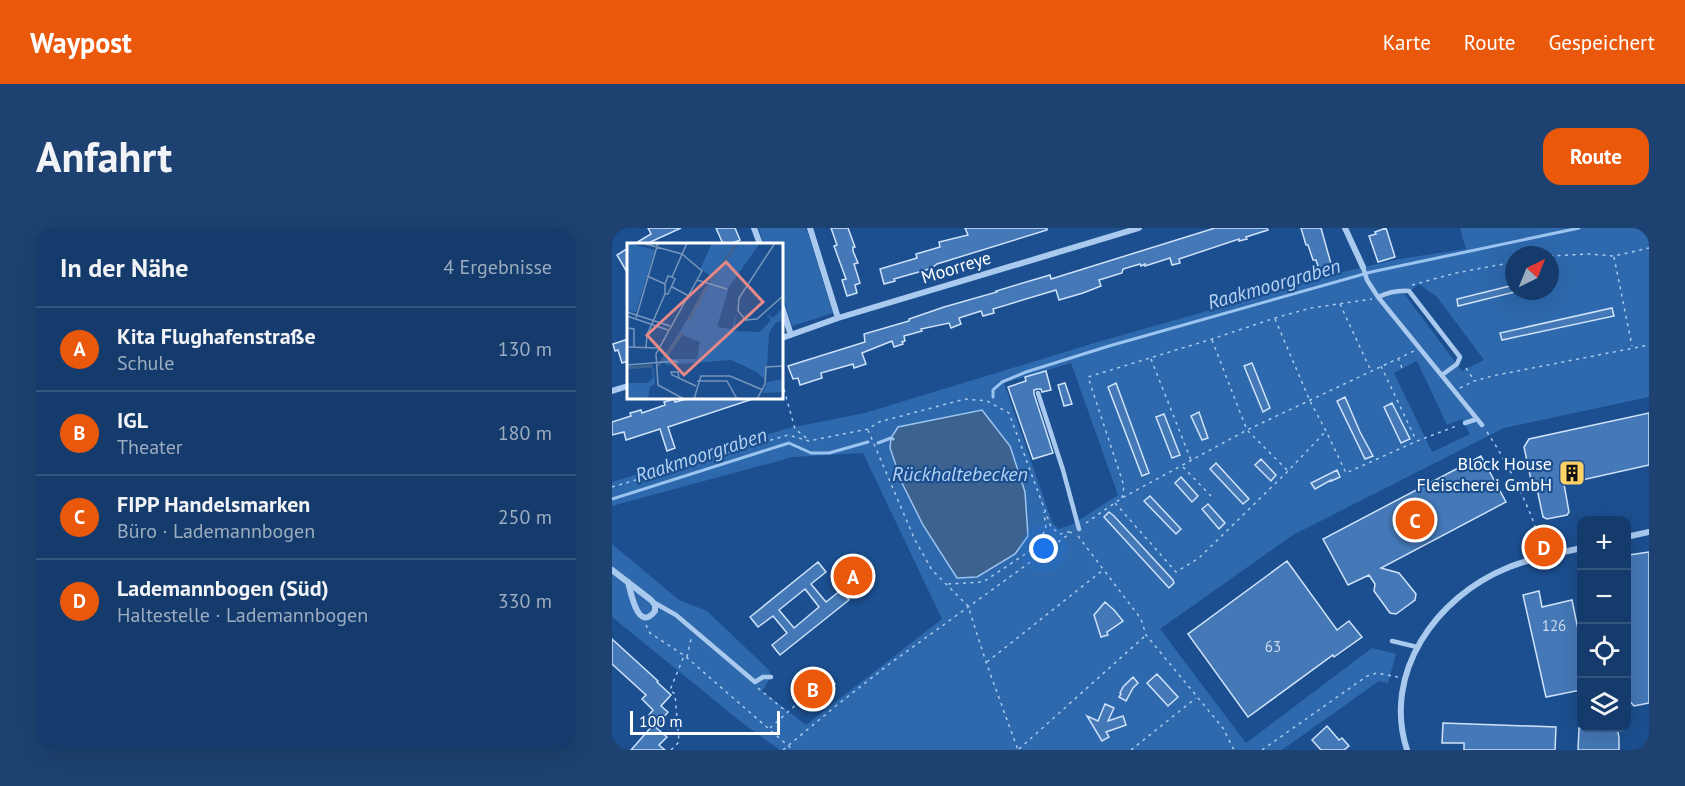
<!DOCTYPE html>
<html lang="de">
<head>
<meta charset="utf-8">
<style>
	body { margin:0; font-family:"PT Sans",sans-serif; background:#1d4271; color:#f1f3f6 }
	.controls { position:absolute; right:18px; bottom:18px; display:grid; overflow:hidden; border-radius:12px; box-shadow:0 6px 24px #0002 }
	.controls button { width:54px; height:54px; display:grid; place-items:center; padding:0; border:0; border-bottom:2px solid #33557e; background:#143b6b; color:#f1f3f6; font:30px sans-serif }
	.compass { position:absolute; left:893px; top:18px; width:54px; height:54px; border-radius:50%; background:#143b6b; box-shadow:0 6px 24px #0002; rotate:43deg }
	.scale { position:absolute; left:18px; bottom:15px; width:150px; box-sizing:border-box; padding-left:6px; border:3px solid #fff; border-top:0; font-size:16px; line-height:21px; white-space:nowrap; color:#fff; -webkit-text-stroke:4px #1b4f8f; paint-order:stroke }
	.you { position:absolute; left:432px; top:321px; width:21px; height:21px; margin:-15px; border:4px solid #fff; border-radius:50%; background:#1a73e8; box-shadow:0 0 0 9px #1a73e833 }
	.badge { display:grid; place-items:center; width:39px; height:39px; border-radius:50%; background:#ea580c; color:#fff; font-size:20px; font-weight:700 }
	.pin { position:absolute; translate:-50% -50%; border:3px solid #fff; box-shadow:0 2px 6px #0006 }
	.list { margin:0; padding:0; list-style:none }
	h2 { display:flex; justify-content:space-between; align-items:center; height:78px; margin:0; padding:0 24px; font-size:26px }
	h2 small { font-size:20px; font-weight:400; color:#9dadc1 }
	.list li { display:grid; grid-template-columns:39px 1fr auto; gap:18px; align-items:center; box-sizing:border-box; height:84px; padding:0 24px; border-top:2px solid #33557e }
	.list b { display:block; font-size:22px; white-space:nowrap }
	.list p { margin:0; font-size:20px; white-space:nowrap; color:#9dadc1 }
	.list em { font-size:20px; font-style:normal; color:#9dadc1 }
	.icon { flex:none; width:33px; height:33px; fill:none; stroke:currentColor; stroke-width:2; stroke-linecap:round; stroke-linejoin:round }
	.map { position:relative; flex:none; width:1037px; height:522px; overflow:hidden; border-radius:18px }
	header { display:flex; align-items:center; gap:36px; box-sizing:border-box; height:84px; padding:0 30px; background:#ea580c; color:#fff }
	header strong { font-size:28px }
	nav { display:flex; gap:33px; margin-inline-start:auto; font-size:21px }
	.intro { display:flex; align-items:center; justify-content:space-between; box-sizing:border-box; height:144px; padding:0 36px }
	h1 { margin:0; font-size:42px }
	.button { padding:15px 27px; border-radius:18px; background:#ea580c; color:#fff; font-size:21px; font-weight:700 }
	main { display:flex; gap:36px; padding:0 36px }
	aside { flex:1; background:#143b6b; border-radius:18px; box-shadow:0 6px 24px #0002 }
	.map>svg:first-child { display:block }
	.green { fill:#2e69ad; fill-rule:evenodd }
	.water { fill:#3c6290; stroke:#9cc4f0; stroke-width:1.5 }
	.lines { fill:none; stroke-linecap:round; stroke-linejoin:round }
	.stream { stroke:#9cc4f0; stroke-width:3 }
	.building { fill:#4478b7; stroke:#cfe3fa; stroke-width:1.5; fill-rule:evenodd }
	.path { stroke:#a9c9ee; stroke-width:1.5; stroke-dasharray:3 4.5; stroke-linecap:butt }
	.lane { stroke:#a9c9ee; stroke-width:4.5 }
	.street { stroke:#a9c9ee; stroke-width:6 }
	.labels { text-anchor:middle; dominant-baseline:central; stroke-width:4.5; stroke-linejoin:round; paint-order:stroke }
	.number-label { font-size:15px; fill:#d0dded }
	.street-label { font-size:18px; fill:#fff; stroke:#1b4f8f }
	.poi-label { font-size:18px; fill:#fff; stroke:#1b4f8f; text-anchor:end }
	.water-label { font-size:20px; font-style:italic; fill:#b5d3f5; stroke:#1b4f8f }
	.inset-river { fill:none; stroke:#3c6290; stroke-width:3 }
	.inset-road { fill:none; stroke:#7695bc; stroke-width:1.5 }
	.view { fill:#e88989; fill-opacity:0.15; stroke:#e88989; stroke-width:3 }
	.inset-edge { fill:none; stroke:#fff; stroke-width:3 }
</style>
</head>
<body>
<header>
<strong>Waypost</strong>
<nav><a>Karte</a><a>Route</a><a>Gespeichert</a></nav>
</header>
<div class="intro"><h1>Anfahrt</h1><a class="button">Route</a></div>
<main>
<aside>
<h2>In der Nähe<small>4 Ergebnisse</small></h2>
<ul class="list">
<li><span class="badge">A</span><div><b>Kita Flughafenstraße</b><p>Schule</p></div><em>130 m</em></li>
<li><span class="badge">B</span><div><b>IGL</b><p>Theater</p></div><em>180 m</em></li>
<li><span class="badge">C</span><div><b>FIPP Handelsmarken</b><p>Büro · Lademannbogen</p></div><em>250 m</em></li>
<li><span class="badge">D</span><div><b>Lademannbogen (Süd)</b><p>Haltestelle · Lademannbogen</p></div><em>330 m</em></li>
</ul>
</aside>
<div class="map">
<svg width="1037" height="522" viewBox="0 0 1037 522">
	<rect width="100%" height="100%" fill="#1b4f8f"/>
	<path class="green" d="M146,0H194L221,85L180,98L170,65V16H152Z
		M848,0H1037V169L892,200L681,307L548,401L634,515L760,420L784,426L776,455L767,453L670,522H168L133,497L0,389V316L67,372L95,383L157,442L159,449L150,463L194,497L330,391L251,225L181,229L0,278V254L177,200L253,185L479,116L735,43L787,31L854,21ZM902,27H938V63H902ZM807,56L825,69L872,132L850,143L793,67ZM805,133L835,197L850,191L858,206L820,224L782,145ZM459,135L506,267L461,296L446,301L440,294L392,155ZM369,182L398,218L345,350L311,297L290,255Z"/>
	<path class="water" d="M370,182L398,218L413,264L416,308L403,326L365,349L345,350L311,297L290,255L278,220L279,210L286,199Z"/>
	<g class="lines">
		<path class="stream" d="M381,169V162L390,154L414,144L497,118L759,44L967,0
			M266,215L279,210L281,211
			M0,271L177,215L199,225H217L256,214"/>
	</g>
	<path class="building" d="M36,0H69L34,16H25L24,15L39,6Z
		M104,0H123L128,12L123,14L125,16H111Z
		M219,0H236L243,19H241V23L246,35L242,36L248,55L243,57L245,65L235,68L230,52L234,51L222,18L225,17Z
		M353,0H435V2L325,36L321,39V40L282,51L283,53L272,56L268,41L305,30L304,26L328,19L327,14L356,7Z
		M603,0H655L656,2L634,9L635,11L627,13V11L567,31L568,35L560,37L558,30L533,38V36L529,38L528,36L511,41L510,45L487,52L489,58L471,65L447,72L444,62L381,81L382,85L371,88L369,83L347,90L349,96L339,100L337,95L309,101L310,103L292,108L293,113L290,114L291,116L282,119L280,113L250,125L254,136L242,140L241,136L209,145L210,150L188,157L186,150L181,151L176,138L253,114L252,106L297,93V91L332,79L385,64L384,63L438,47L439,51Z
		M689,0H709L721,43L709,47L704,32H701L696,17H694Z
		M774,0L783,29L766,34L757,8L764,6L763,4Z
		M16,20V46L5,27Z
		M902,57L903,64L846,78L845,71Z
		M1000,80L1002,88L890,112L888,105Z
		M16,111V133L10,135L6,122L3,123L1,116Z
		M640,135L658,180L651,184L632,138Z
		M434,143L439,162L430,164L429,161H425L422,162V166L441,225L421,231L396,159L414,153L413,149Z
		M453,155L460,176L452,178L446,157Z
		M504,155L537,245L530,248L496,159Z
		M733,169L748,204L761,228L753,231L725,173Z
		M78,170H140L141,171L56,199L63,220L55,223L48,201L14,212L12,204L0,207V194L19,188L18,185L29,182L30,185L53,177L52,174L62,171L63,174Z
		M780,175L798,211L789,215L772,179Z
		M587,184L596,210L590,212L579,188Z
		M1037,185V237L952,256L957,284L955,287L935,291L931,289L924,256L919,252L912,219L917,211Z
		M552,186L568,227L560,230L544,189Z
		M869,228L894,274L769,340L787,345L804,366L803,372L784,386L778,385L762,363L763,356L757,347L736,357L711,311Z
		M649,231L664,247L659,253L643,237Z
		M604,235L637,271L631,276L598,241Z
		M725,242L728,249L719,253V252L703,261L699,255Z
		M569,249L586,268L580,274L563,255Z
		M538,268L569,301L564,306L532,273Z
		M596,276L613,295L607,301L590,281Z
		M497,284L502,288L561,352L562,355L557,360L492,289Z
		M1037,324V475L1022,478L1014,469V335H1017V327Z
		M675,333L725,402L737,393L750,409L722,429L721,427L636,489L576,406Z
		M206,334L214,344L199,356L214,374L229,362L237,372L168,427L160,417L175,405L161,388L146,399L138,389ZM193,361L207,379L182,400L167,382Z
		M927,363L930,379L960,372L969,416V462L934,469L911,367Z
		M493,374L502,382L511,393L495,404L496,407L489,409L482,387Z
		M0,411L46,453L45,454L59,467L49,478L56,484L46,496L37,487L41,482L30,471L34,467L0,436Z
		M211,442L223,456L192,481L180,467Z
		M545,446L566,469L556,478L535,455Z
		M521,449L526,455L521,460L514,473L507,469L509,466L508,465L511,459Z
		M493,476L502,480L496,493L511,488L514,497L494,504L497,509L490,513L475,488L486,493Z
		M831,495L944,499L943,522H852V515H830Z
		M41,497L55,509L47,517L53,522H19Z
		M715,498L727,512L730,510L737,518L732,522H709L700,512Z
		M967,500H1005L1007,509V522H966Z"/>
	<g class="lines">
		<path class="path" d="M938,28L977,26L1002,28L1037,20
			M1002,29L1020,118
			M800,57L844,45L902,34
			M728,76L759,143
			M663,91L698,173L714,203L734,245L805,213L847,197
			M600,112L635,202L676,243
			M786,130L790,140
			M539,131L579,232
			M769,138L804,212
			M854,140L862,152
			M170,154L183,201L197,212
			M848,160L862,153L880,148L1037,117
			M256,202L303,312L320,342L356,378L374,434L406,522
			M875,204C893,231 908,260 920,290C924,300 926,311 930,322
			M571,239L599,268
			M0,259L176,207L197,213L256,201L267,194L353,171L375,173L397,185L439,299L448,306L461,303
			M510,270L512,258L476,149L600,111L663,90L699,80L760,71
			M503,275L564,344L587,330L676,243L714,203
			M474,295L510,270L635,202L802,123
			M466,308L529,391L534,407L611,500L622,522
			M336,356L371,354L421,321L434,301L432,284
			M34,397L38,405L73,428L181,522
			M75,429L79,411
			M375,434L491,342
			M146,460L175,484
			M158,500L186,475
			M407,521L533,408
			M59,522L67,514L63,466L58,462L72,428
			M171,522L225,477L276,437L460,304
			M519,522L584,470
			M650,522L755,448L765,445L786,449"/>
		<path class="lane" d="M751,39L755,52L766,69L870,197
			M766,69C777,64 786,62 797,63L848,129L845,136L830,147
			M426,165L451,242L467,301
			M853,195L865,191
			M41,374L64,387L143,454L151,449H159
			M780,413L805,419"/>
		<path class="street" d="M142,0L148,16
			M198,0L226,90
			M733,0L751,39
			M170,79L179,107
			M170,110L226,90L527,0
			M0,163L16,158
			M1014,309L1037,304
			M0,342L39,372L43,377V383C26,405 19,365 16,354
			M795,522C770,445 824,369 895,340C918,330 945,326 969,320"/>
	</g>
	<defs>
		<symbol id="building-square" viewBox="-11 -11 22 22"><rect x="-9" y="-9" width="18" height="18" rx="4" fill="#ffd166" stroke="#1b4f8f"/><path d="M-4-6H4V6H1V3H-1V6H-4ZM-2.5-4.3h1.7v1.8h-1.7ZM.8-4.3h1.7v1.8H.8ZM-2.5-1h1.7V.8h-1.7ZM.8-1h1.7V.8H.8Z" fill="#111"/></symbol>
	</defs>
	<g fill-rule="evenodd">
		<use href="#building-square" x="945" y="230" width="30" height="30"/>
	</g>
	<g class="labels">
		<g class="number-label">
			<text x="942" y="397">126</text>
			<text x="661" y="418">63</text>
		</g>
		<g class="street-label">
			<text transform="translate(344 39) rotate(-17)">Moorreye</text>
		</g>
		<g class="poi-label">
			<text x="940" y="235">Block House<tspan x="940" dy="21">Fleischerei GmbH</tspan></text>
		</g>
		<g class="water-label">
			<text transform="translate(662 56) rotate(-16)">Raakmoorgraben</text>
			<text transform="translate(89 227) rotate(-18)">Raakmoorgraben</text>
			<text x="348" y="246">Rückhaltebecken</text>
		</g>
	</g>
	<g transform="translate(15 15)">
		<rect width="156" height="156" fill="#1b4f8f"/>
		<path d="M0,0L28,7L9,69L0,68ZM85,0H133L102,44L90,84L105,86L110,69L107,88L133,89L144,77L139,71L146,75L156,65V78L149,79L142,90L139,138L130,129L104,117L40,122L35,118L86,34L73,26ZM55,92L73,99L70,116H39ZM26,122L28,141L23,144L21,156H0V124ZM25,124L26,135L20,140H1L0,126ZM156,136V149L136,150L140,139Z" fill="#2e69ad" fill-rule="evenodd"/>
		<path class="inset-river" d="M83,39L110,0M61,78L80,43M31,123L55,90M0,125L25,123"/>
		<path class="inset-road" d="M15,0L55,11L75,28L29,111L31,142L57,156M148,0L112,55L111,68L119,77L130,76L156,53M20,33L38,41M45,34L60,0M70,37L100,46M45,44L62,53M38,51H41L48,36L45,34M38,51V41L41,33L45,34M0,69L43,83M0,73L41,87M9,75L31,0M0,85L7,86V104M0,104L31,105M19,104L20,92L38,51M0,122L49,118L51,119L46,118M52,135L51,129H44L45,132L69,143M70,138H100L110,156M67,156L74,133H103L136,147M130,156L138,141L139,124L156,123"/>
		<path class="view" d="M99,19L136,59L57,132L20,92Z"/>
		<rect width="156" height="156" class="inset-edge"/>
	</g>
</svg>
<div class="controls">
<button>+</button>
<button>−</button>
<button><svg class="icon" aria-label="locate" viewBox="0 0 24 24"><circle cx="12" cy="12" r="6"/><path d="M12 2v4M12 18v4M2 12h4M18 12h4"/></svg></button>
<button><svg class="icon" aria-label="layers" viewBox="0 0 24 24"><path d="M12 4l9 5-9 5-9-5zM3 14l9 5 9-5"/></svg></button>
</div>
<svg class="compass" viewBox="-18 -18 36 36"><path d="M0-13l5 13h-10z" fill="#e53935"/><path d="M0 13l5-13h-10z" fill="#9dadc1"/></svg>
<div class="scale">100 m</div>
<div class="you"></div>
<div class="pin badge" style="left:241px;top:348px">A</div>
<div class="pin badge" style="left:201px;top:461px">B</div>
<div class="pin badge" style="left:803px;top:292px">C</div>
<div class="pin badge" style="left:932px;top:319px">D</div>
</div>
</main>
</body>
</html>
